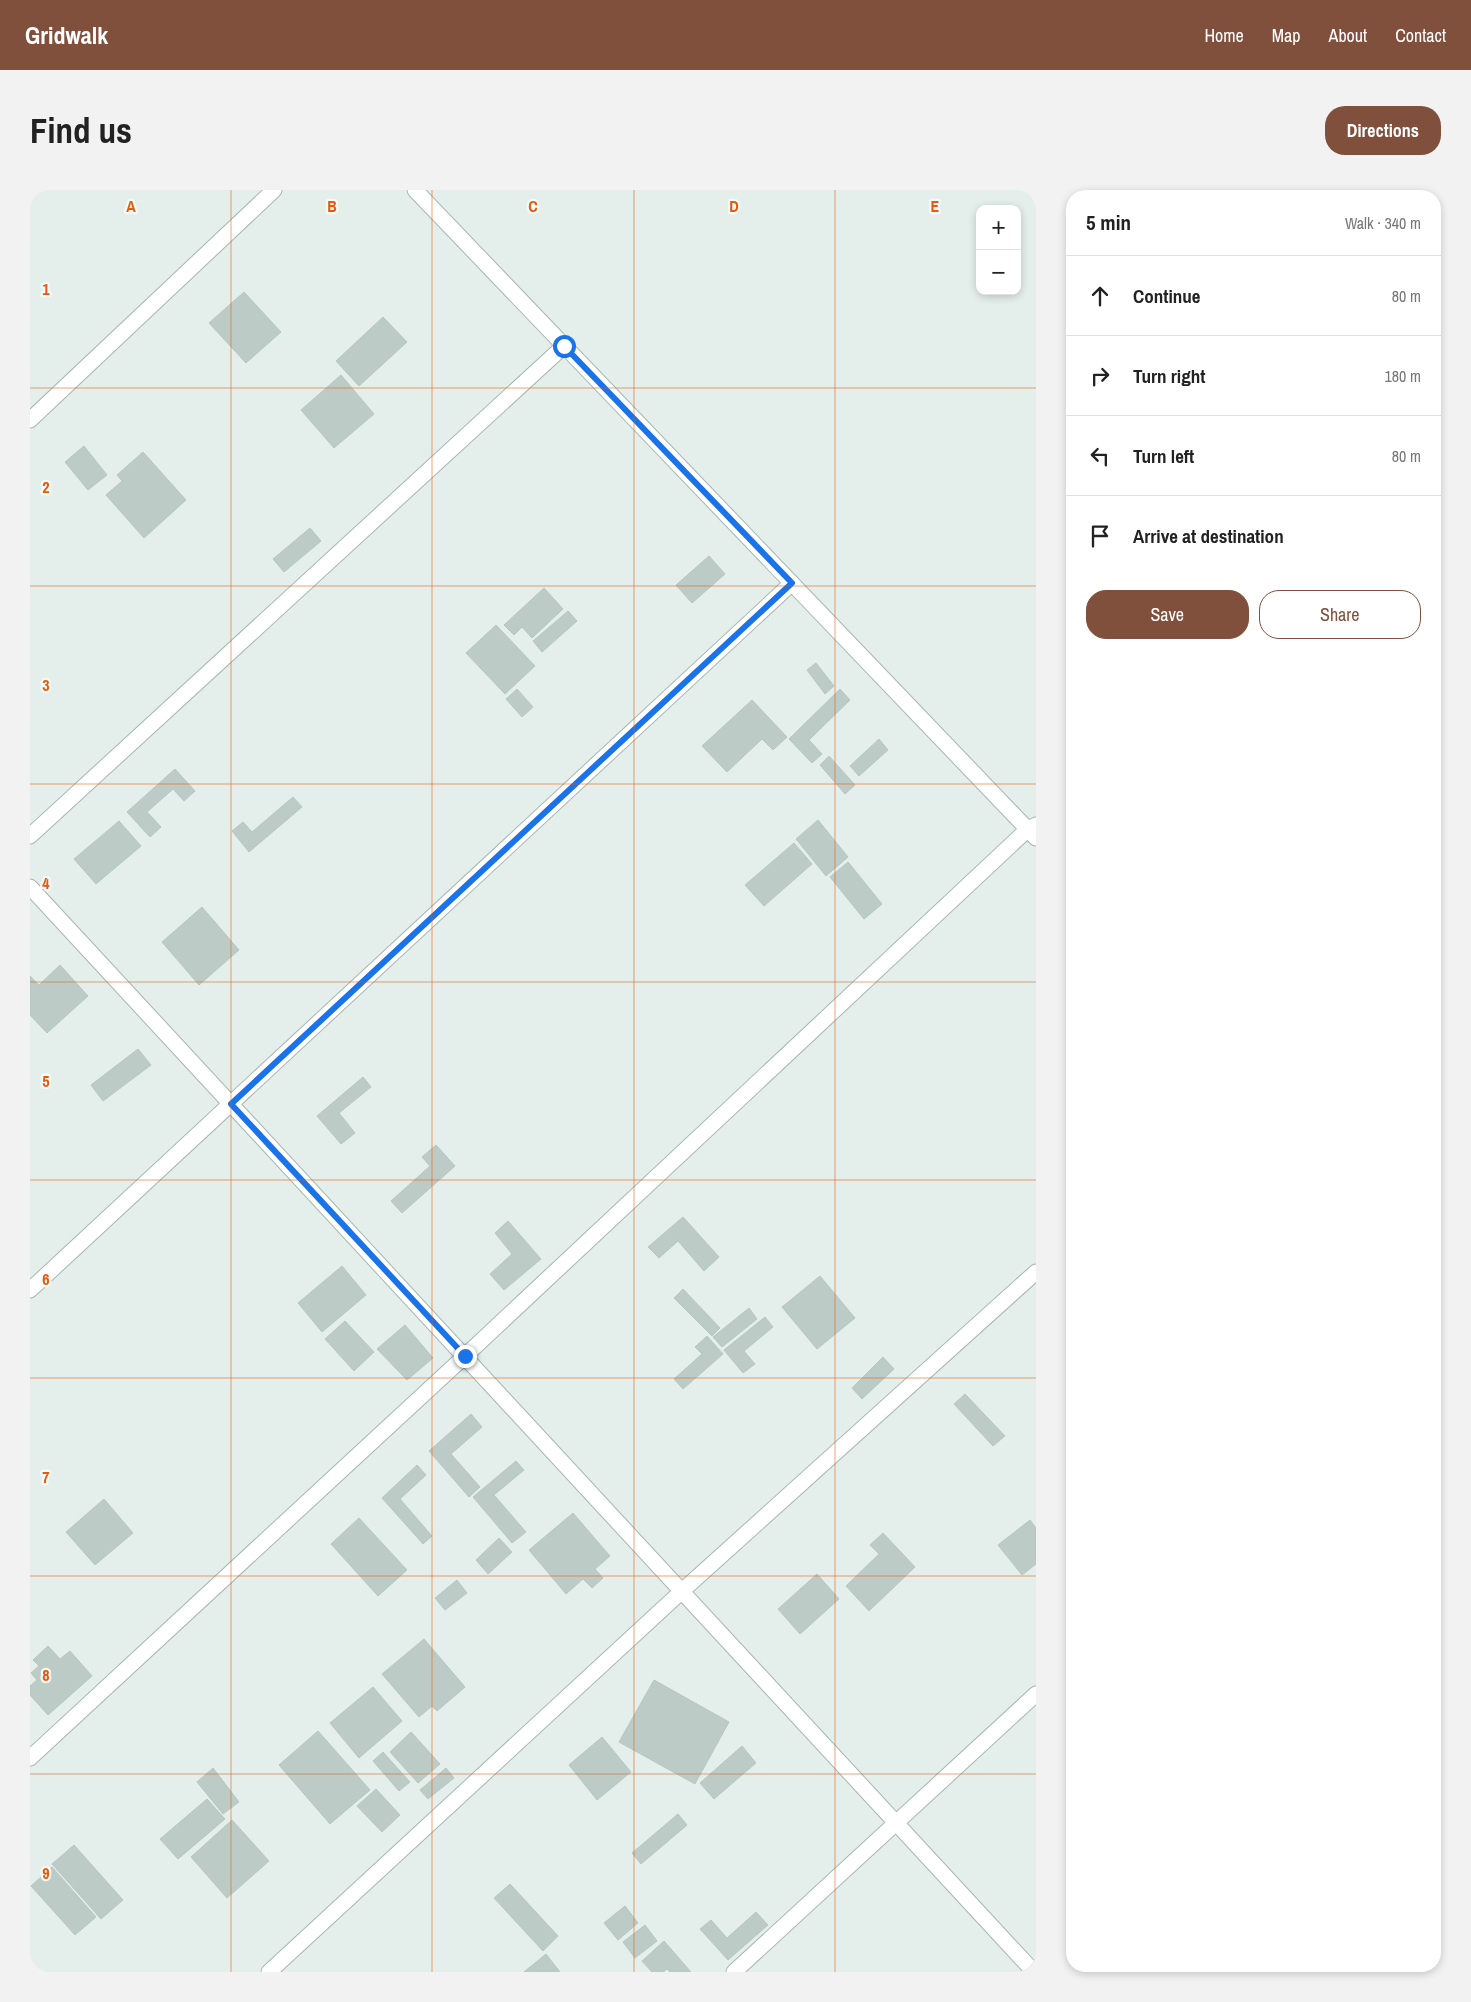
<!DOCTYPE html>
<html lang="en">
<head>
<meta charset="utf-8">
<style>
	body { margin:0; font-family:"Archivo Narrow",sans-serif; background:#f2f2f2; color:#222 }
	.controls { position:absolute; right:15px; top:15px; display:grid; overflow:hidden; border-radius:10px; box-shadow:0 2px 8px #0003 }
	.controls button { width:45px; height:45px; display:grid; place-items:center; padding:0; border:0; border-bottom:1px solid #e0e0e0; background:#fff; color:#222; font:25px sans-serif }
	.stop { position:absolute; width:15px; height:15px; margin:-11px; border:4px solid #1a73e8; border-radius:50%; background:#fff }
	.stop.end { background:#1a73e8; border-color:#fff; box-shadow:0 1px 5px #0008 }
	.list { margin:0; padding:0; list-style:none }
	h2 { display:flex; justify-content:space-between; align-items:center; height:65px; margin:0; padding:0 20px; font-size:21px }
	h2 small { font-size:16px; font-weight:400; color:#767676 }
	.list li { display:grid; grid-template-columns:32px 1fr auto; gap:15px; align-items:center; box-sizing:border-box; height:80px; padding:0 20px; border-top:1px solid #e0e0e0 }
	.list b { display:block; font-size:19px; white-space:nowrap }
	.list em { font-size:16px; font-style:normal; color:#767676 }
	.actions { display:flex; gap:10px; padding:15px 20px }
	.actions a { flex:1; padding:11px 0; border:1px solid #80503c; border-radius:20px; text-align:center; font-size:18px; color:#80503c }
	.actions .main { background:#80503c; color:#fff }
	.icon { flex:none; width:28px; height:28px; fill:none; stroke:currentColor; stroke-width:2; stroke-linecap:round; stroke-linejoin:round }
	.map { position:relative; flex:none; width:1006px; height:1782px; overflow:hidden; border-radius:20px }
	header { display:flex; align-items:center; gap:30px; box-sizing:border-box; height:70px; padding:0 25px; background:#80503c; color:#fff }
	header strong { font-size:24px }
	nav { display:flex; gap:28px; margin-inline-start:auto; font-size:18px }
	.intro { display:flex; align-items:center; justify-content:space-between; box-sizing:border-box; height:120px; padding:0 30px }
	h1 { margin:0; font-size:35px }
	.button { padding:12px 22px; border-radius:20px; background:#80503c; color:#fff; font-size:18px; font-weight:700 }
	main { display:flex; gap:30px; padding:0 30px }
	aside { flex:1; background:#fff; border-radius:20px; box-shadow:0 2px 8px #0003 }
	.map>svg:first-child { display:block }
	.building { fill:#bccbc6; stroke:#b6c7c1 }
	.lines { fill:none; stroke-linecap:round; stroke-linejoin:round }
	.minor-casing { stroke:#a6b6b1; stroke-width:17 }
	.minor { stroke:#fff; stroke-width:15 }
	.route { stroke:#1a73e8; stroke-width:6 }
	.grid { fill:none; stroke:#e8590c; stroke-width:1; stroke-opacity:0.55 }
	.grid-label { font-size:16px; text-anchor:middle; font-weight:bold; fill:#e8590c; stroke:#f5faf8; stroke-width:4.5; stroke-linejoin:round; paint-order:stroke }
</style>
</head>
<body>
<header>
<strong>Gridwalk</strong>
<nav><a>Home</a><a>Map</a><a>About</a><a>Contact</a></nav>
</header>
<div class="intro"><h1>Find us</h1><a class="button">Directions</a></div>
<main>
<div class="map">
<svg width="1006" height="1782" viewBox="0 0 1006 1782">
	<rect width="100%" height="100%" fill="#e4eeea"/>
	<path class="building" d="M214,102L251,142L216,173L179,133Z
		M353,127L377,152L329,196L306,171Z
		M311,185L344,224L304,258L271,220Z
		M54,256L77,285L58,300L35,272Z
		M113,262L156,310L114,348L76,305L92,291L87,285Z
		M280,338L291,351L254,382L243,369Z
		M679,366L695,384L662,413L646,395Z
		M514,398L533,419L502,448L492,437L484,445L474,435Z
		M538,421L547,431L512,462L503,451Z
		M466,435L505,476L475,504L436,463Z
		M786,473L804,496L795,504L777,480Z
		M487,499L503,517L492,527L476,509Z
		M810,499L820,510L779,550L792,564L782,573L759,549Z
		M722,510L757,547L743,560L732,549L697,582L672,556Z
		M849,549L858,560L829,586L820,576Z
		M799,566L825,595L815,604L790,575Z
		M145,579L165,601L154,611L143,599L117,622L131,637L120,647L97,622Z
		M263,607L272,617L219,662L202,641L213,632L222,642Z
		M788,630L818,667L796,686L766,649Z
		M89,631L111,656L66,694L44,669Z
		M764,653L782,674L734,716L715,695Z
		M818,672L852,714L834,729L800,687Z
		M172,717L209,760L169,795L132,752Z
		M30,775L58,806L17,843L0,825V786L9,795Z
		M108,859L121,875L73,911L61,895Z
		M333,887L341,897L309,923L325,943L311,954L287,926Z
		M406,955L425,976L372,1023L361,1011L400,976L392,967Z
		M653,1027L689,1067L674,1081L648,1051L629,1068L618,1057Z
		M478,1031L511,1069L474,1100L460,1084L482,1064L465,1043Z
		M312,1076L336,1105L292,1142L268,1113Z
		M790,1086L825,1128L787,1159L752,1117Z
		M653,1099L690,1138L682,1146L644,1108Z
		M719,1118L727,1129L692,1157L683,1147Z
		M735,1127L743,1137L714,1161L725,1174L713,1183L694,1160Z
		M315,1131L344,1162L324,1181L295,1149Z
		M375,1135L403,1168L377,1190L347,1159Z
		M677,1146L693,1164L653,1199L644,1189L672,1164L665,1157Z
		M853,1167L864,1179L832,1209L822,1198Z
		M935,1204L975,1246L963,1256L924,1214Z
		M441,1224L452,1237L421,1264L450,1297L439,1307L399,1261Z
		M486,1271L494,1280L464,1305L496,1342L482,1353L443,1307Z
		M387,1275L396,1285L370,1309L402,1346L393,1354L352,1308Z
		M74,1309L103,1343L65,1375L36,1342Z
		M543,1323L580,1366L565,1379L573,1388L562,1398L553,1389L536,1404L499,1360Z
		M329,1328L377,1380L348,1406L301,1354Z
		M1000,1330L1006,1338V1374L992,1385L968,1355Z
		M853,1343L885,1377L839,1421L816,1396L849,1364L840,1355Z
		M469,1348L482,1362L458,1384L446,1370Z
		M787,1384L809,1409L770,1444L748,1419Z
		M427,1390L437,1403L415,1420L405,1408Z
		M394,1449L435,1497L407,1521L402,1516L389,1527L352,1484Z
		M18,1456L30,1469L40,1461L62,1486L18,1525L0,1505V1496L7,1490L1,1483L9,1476L3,1470Z
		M624,1490L699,1532L665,1594L589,1552Z
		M343,1497L372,1531L329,1568L300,1533Z
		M288,1541L340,1600L300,1634L249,1575Z
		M381,1542L410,1574L388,1593L360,1562Z
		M572,1547L601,1582L567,1610L539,1575Z
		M712,1556L726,1573L684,1609L670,1593Z
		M353,1562L380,1592L369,1601L343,1571Z
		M183,1578L209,1612L193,1624L167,1592Z
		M416,1578L424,1588L398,1609L390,1600Z
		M346,1599L370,1625L352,1642L327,1616Z
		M177,1609L195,1629L148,1669L130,1649Z
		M648,1624L657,1635L611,1674L602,1663Z
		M202,1630L239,1671L197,1708L161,1667Z
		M44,1655L93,1710L71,1729L22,1674Z
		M22,1677L66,1727L45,1745L1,1696Z
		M480,1694L528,1746L513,1761L464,1708Z
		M595,1716L608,1733L588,1750L574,1733Z
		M726,1722L738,1735L698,1770L670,1739L681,1730L697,1748Z
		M615,1735L627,1751L605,1768L593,1752Z
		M634,1751L661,1782H640L637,1779L633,1782H622L612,1771Z
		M516,1764L530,1782H494Z"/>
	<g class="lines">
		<defs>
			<path id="minor" d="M385,0L1006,648
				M0,230L244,0
				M0,646L534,156
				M0,697L1004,1782
				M0,1100L762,393
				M0,1568L435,1166L998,639L1006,635
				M239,1782L652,1401L1006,1082
				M704,1782L1006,1504"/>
		</defs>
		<use href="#minor" class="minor-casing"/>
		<use href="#minor" class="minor"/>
	</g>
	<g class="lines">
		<path class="route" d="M435,1166L201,914L762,393L534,156"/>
	</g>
	<path class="grid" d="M201,0V1782M402,0V1782M604,0V1782M805,0V1782M0,198H1006M0,396H1006M0,594H1006M0,792H1006M0,990H1006M0,1188H1006M0,1386H1006M0,1584H1006"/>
	<g class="grid-label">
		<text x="101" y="22">A</text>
		<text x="302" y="22">B</text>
		<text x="503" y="22">C</text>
		<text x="704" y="22">D</text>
		<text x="905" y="22">E</text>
		<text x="16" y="105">1</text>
		<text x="16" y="303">2</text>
		<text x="16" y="501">3</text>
		<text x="16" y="699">4</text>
		<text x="16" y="897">5</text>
		<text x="16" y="1095">6</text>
		<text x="16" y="1293">7</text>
		<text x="16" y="1491">8</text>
		<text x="16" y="1689">9</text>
	</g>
</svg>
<div class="controls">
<button>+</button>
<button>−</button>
</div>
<div class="stop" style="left:534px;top:156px"></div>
<div class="stop end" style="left:435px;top:1166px"></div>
</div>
<aside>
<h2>5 min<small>Walk · 340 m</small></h2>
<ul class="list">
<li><svg class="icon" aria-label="ahead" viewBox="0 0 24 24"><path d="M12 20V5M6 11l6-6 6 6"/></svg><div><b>Continue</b></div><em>80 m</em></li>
<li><svg class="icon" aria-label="right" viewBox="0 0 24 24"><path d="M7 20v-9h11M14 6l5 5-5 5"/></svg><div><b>Turn right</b></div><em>180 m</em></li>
<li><svg class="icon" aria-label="left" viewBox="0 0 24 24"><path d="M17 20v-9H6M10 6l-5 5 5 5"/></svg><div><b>Turn left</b></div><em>80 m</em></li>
<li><svg class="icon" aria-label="arrive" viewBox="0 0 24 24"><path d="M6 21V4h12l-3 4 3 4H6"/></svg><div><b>Arrive at destination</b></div></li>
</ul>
<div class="actions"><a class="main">Save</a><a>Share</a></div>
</aside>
</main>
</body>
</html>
